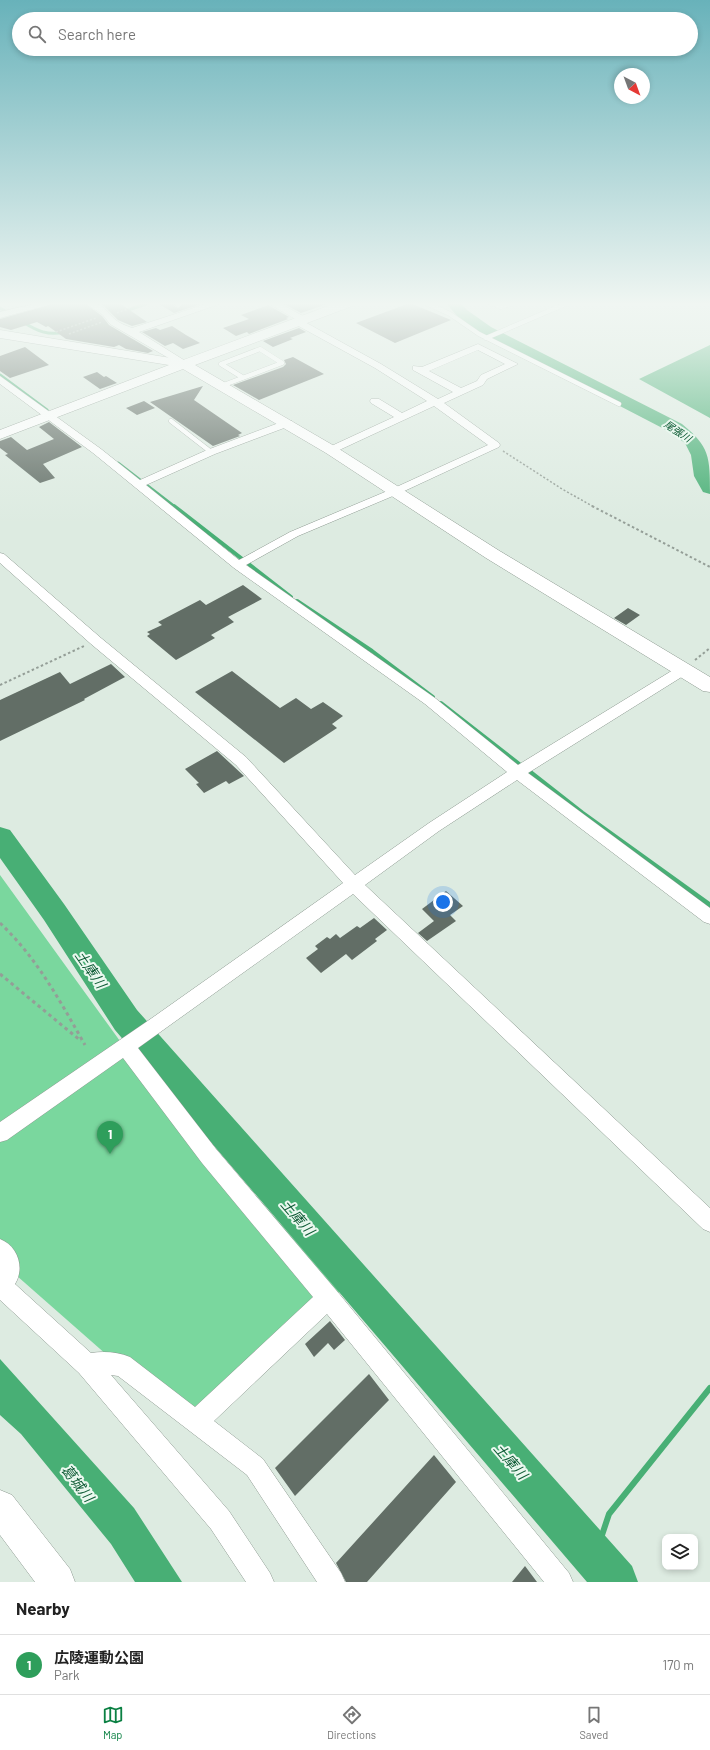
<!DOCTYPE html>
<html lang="en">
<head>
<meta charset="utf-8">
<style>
	body { margin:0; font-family:Barlow,"Noto Sans JP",sans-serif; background:#f2f2f2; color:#222 }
	.controls { position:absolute; right:12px; bottom:12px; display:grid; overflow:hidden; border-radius:8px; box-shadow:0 2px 6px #0003 }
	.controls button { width:36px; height:36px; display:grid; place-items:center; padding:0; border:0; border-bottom:1px solid #e0e0e0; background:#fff; color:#222; font:20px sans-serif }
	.compass { position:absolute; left:614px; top:68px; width:36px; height:36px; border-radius:50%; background:#fff; box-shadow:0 2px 6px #0003; rotate:139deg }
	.you { position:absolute; left:443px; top:902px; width:14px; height:14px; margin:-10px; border:3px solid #fff; border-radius:50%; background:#1a73e8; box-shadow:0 0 0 6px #1a73e833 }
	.badge { display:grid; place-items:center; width:26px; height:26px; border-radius:50%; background:#0b8043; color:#fff; font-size:13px; font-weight:700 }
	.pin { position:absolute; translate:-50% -33px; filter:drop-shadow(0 1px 2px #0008) }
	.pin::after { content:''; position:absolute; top:21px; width:14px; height:12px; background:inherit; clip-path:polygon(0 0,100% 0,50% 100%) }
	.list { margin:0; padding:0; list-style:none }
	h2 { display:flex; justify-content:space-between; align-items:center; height:52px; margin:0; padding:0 16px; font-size:17px }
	h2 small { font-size:13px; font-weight:400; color:#767676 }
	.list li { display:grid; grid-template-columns:26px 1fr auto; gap:12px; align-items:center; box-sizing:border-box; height:60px; padding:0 16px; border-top:1px solid #e0e0e0 }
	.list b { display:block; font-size:15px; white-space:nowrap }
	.list p { margin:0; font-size:13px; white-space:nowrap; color:#767676 }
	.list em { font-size:13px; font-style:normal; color:#767676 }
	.icon { flex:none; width:22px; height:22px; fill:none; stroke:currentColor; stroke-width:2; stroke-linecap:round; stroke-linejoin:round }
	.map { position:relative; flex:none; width:710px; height:1582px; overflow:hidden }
	.search { position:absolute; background:#fff; box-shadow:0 2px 6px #0003; left:12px; right:12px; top:12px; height:44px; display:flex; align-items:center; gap:10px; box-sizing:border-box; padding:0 14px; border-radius:22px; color:#767676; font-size:15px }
	.sheet { height:112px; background:#fff }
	nav { display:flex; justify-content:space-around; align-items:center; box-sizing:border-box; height:56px; border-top:1px solid #e0e0e0; background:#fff; font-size:11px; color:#767676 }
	nav a { display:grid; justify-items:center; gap:2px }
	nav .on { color:#0b8043 }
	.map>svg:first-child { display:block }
	.green { fill:#7ad79e }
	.water { fill:#48af75 }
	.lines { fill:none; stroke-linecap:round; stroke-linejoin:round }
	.stream-far3 { stroke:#48af75; stroke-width:3 }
	.stream-far2 { stroke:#48af75; stroke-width:4 }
	.stream-far1 { stroke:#48af75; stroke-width:5 }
	.stream { stroke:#48af75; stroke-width:6 }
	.river { fill:#48af75; fill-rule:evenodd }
	.building { fill:#626e66 }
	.lane-casing { stroke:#8c9990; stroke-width:5 }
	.street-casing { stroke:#8c9990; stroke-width:1 }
	.secondary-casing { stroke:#8c9990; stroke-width:1 }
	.path-far2 { stroke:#949e97; stroke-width:1.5; stroke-dasharray:2 2; stroke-linecap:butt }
	.path-far1 { stroke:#949e97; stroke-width:2; stroke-dasharray:2.5 2.5; stroke-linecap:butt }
	.path { stroke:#949e97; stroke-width:3; stroke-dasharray:3.5 3.5; stroke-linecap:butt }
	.lane { stroke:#fff; stroke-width:4.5 }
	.street { fill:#fff; fill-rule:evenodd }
	.secondary { fill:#fff; fill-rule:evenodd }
	.labels { text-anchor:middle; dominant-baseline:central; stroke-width:4; stroke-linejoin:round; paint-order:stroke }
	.far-water-label { font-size:10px; font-style:italic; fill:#0f5c36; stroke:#eaf8ef }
	.near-water-label { font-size:14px; font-style:italic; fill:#0f5c36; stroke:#eaf8ef }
</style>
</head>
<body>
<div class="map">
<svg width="710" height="1582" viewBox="0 0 710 1582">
	<rect width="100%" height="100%" fill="#ddebe1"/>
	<path class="green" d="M0,875L125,1048L340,1291L199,1436L0,1261Z"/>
	<path class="water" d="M710,345V418L639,379Z
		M0,1359L134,1508L182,1582H135L111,1544L21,1434L0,1415Z"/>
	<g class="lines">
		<path class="stream-far3" d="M0,308L10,314
			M125,311L152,302
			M23,322C37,331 48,336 65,332
			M0,375L47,410
			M118,463L175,507"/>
		<path class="stream-far2" d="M174,506L291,597
			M297,601L372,651L433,697
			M441,703L532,774"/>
		<path class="stream-far1" d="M531,773L582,813L710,905"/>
		<path class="stream" d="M611,1576L600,1541L609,1514L710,1388"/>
		<path class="river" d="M445,302H460L467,310L491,327L682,424C710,447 710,457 710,494L703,492L694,476L691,455L685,443L670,432L479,333L457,316Z
			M0,827L10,830L64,904L137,1010L632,1566L638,1582H587L115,1030L44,920L0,858Z"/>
	</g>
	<path class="building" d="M60,302H83L102,316L109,325L153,351L148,353L126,349L119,345L114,347L66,339L48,326L46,327L37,322L11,330L0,327V319Z
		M97,302H118L147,322L132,326L118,320L104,306Z
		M156,302H173V305L178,308L187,302H207L174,313Z
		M280,302H327V304L301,313Z
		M410,303L451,320L395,343L356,323Z
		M268,305L289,317L286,318L288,319L249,334L247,332L236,336L223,328L249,319L241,315Z
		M172,326L186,335L200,343L183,349L173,343L165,346L142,332L156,328L160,330Z
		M299,328L306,332L290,338L293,339L273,347L263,341Z
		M25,347L49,365L10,378L0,371V356Z
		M293,357L324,374L259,400L233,385L283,367L286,364L284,360Z
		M97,372L104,377L106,376L117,383L100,389L83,377Z
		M203,386L194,400L242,433L238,435L240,436L213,446L150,402Z
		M144,401L155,408L137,415L126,408Z
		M49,422L82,447L43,464L55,478L40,483L5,455L8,454L0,448V441L11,437L27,450L54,439L39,427Z
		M243,585L262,599L228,617L234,622L211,635L215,638L176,660L147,636L150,634L147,632L162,625L158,622L200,600L206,605Z
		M628,608L640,615L626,625L614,618Z
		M111,664L125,677L84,699L85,700L0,741V700L60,672L70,684Z
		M232,671L280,708L296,698L311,709L323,702L343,716L332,724L337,728L284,763L195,692Z
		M217,751L244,776L229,784L226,781L204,793L196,784L199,783L185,769Z
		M446,891L463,906L450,915L456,921L427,941L418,933L434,921L422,909Z
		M374,918L387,930L375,939L377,941L352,960L346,954L321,973L306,958L318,949L315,946L327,937L330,939L336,934L340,938L357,926L360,928Z
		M330,1321L345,1340L334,1350L328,1343L314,1357L305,1344Z
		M369,1374L389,1400L295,1496L275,1468Z
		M434,1455L456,1482L367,1582H346L336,1563Z
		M525,1566L537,1582H512Z"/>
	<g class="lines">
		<defs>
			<path id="lane" d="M424,302L450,314L479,334L619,404
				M489,302L501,307L515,302
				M486,338L570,302
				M221,386L282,363L260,349L221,364L242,377
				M171,421L211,452"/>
			<path id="street" d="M43,302H59L0,318V312Z
				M84,302C105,302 103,310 117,321C121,324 127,326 132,328L212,302H225L139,332L187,362L189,364L184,367L110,324L103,315Z
				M175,302H186L178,307L174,304Z
				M266,302H277L305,317L306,319L303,321L381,364L438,399L453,392L413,370V366L422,367L478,344L518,364L487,379L483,385L444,403L499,443L500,445L499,447L400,493L298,536L246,565L435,698L518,765L678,667H688L690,670L688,673L528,773L710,908V924L704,922L517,780L439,831L365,885L710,1208V1232L703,1229L353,894L138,1048L216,1149L336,1290L569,1573L573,1582H544L327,1314L214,1421L263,1459L341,1573L345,1582H317L247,1475L118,1376L111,1375L229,1511L270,1573L274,1582H246L211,1529L79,1373L0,1300V1239C18,1246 25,1268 15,1284L91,1353C104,1351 118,1352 130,1357L195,1407L313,1297L202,1163L123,1058L7,1140L0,1142V1122L152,1018L343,883L236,765L91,644L0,563V553L4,554L101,638L246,757L355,875L429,823L507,772L425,704L234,568L93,453L0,384V376L101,449L140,480L207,450L284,421H292L293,423L292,425L215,454L146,485L239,560L290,532L392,489L488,445L434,406L335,452H327L326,450L327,448L394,417L371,403L370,401L371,399H379L402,413L427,401L375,368L293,323L292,321L295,319ZM478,350L505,364L481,375L477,381L461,388L429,371Z"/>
			<path id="secondary" d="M339,302H357L355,305L195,365L336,447L498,550L710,677V692L703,691L486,558L326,453L183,369L0,439V430L169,365L0,338V330L183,360Z
				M0,1490L12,1495L70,1569L75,1582H35L0,1535Z"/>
		</defs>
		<use href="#lane" class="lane-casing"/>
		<use href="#street" class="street-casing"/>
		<use href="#secondary" class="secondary-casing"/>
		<path class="path-far2" d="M117,313L146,302
			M56,332L96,318
			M69,334L102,322
			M503,451L562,489L594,507"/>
		<path class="path-far1" d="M592,506L710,567
			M695,660L710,648
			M0,685L84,646"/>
		<path class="path" d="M0,923C37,958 60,1001 85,1045
			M0,974L81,1041"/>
		<use href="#lane" class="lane"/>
		<use href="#street" class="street"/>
		<use href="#secondary" class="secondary"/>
	</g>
	<linearGradient id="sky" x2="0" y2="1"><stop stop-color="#68b2ba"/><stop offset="0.58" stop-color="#f0f6f2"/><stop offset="1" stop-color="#f0f6f2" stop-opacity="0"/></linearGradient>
	<rect width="710" height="524" fill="url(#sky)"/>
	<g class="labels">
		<g class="far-water-label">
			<text transform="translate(678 431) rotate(34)">尾張川</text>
		</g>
		<g class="near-water-label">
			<text transform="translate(91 969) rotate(55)">土庫川</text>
			<text transform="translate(298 1217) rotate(49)">土庫川</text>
			<text transform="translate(511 1461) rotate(49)">土庫川</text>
			<text transform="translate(78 1483) rotate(52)">葛城川</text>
		</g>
	</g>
</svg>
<div class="controls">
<button><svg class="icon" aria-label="layers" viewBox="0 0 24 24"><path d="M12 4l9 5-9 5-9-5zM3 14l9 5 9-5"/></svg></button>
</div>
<svg class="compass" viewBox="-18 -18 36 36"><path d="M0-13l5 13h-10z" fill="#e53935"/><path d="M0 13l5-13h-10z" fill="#767676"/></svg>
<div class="you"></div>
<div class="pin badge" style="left:110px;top:1154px;background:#2e9e5b">1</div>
<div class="search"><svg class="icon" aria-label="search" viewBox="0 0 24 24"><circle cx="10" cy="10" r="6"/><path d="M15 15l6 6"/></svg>Search here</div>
</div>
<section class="sheet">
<h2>Nearby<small></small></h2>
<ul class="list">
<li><span class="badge" style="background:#2e9e5b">1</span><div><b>広陵運動公園</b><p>Park</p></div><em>170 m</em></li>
</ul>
</section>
<nav>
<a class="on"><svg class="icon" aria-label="map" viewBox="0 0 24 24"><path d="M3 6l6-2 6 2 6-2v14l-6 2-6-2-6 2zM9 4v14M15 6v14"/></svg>Map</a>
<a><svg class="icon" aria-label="directions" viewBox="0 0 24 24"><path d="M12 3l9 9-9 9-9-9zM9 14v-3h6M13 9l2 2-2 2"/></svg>Directions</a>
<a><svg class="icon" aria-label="saved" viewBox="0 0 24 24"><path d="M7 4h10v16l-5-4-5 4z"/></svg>Saved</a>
</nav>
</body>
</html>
